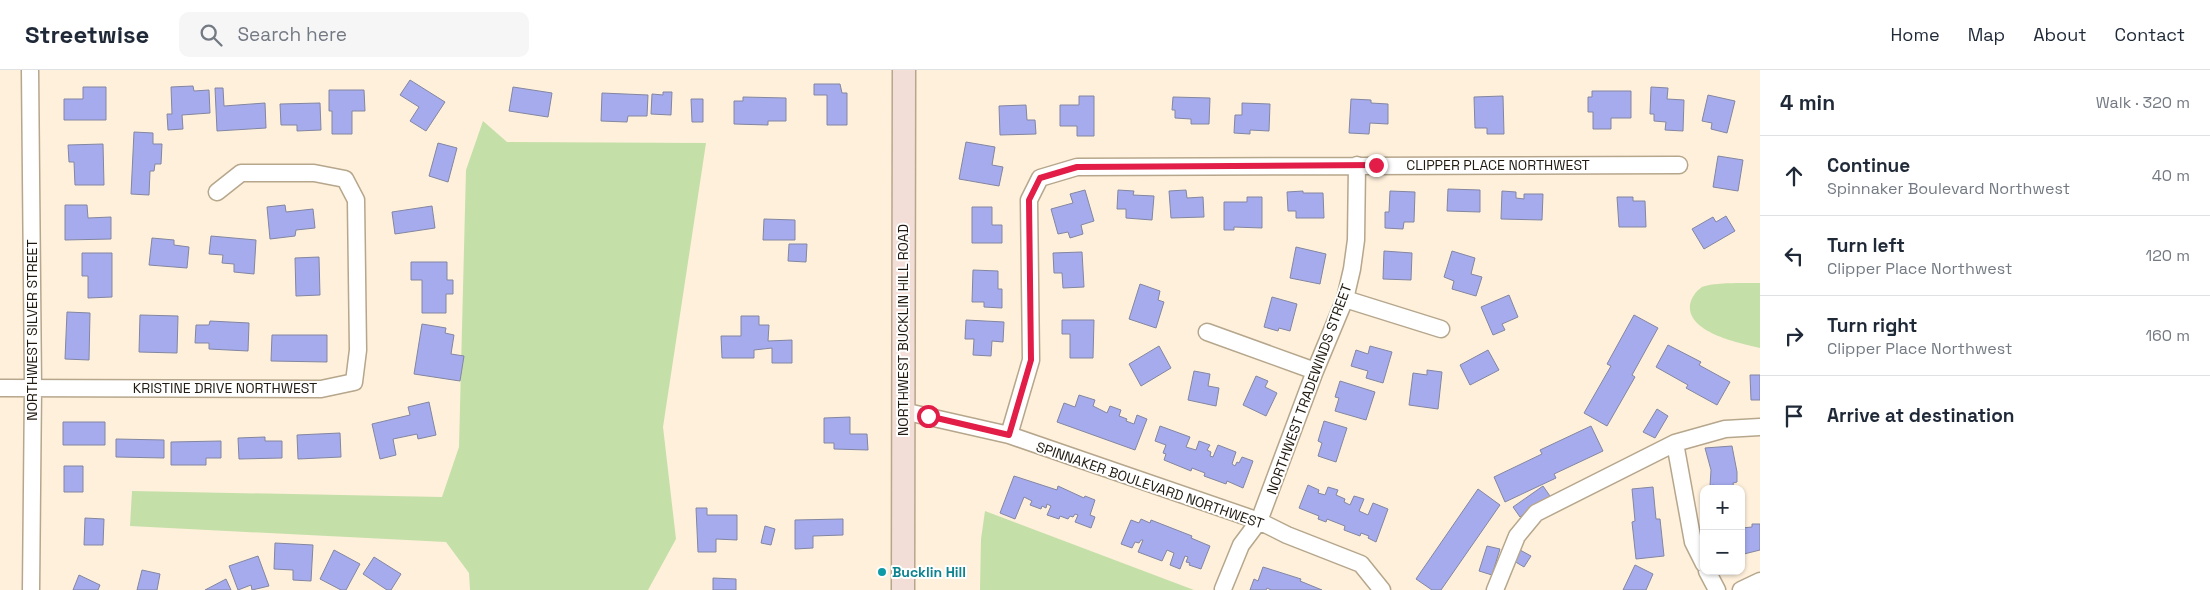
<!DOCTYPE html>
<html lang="en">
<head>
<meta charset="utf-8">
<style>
	body { margin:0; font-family:"Space Grotesk",sans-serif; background:#f6f6f7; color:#1f2937 }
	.controls { position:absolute; right:15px; bottom:15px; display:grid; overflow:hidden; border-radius:10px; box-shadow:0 1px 4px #0004 }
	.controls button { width:45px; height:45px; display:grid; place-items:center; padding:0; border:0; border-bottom:1px solid #e0e1e3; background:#fff; color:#1f2937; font:25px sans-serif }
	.stop { position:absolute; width:15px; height:15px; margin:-11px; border:4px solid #e11d48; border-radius:50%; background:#fff }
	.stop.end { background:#e11d48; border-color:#fff; box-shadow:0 1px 5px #0008 }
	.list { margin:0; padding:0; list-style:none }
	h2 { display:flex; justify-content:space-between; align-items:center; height:65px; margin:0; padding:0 20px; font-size:21px }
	h2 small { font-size:16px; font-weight:400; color:#747a83 }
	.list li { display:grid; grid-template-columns:32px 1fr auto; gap:15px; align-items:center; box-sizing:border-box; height:80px; padding:0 20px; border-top:1px solid #e0e1e3 }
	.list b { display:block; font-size:19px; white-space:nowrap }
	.list p { margin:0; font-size:16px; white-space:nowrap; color:#747a83 }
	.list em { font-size:16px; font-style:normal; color:#747a83 }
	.icon { flex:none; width:28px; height:28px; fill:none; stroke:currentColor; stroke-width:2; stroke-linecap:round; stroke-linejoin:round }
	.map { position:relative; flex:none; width:1760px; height:520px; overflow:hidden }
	header { display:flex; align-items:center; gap:30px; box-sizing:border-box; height:70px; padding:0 25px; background:#fff; border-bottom:1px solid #e0e1e3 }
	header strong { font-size:24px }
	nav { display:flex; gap:28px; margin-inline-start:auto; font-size:18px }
	.search { width:350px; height:45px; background:#f6f6f7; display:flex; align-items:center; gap:12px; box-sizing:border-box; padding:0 18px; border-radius:10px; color:#747a83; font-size:19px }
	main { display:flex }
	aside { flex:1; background:#fff }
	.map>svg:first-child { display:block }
	.green { fill:#c5dfa8 }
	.building { fill:#a6abee; stroke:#8386a0 }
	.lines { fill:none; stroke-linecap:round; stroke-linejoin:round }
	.minor-casing { stroke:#b6a68c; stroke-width:19 }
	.secondary-casing { stroke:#b6a68c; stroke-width:25 }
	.minor { stroke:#fff; stroke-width:16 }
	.secondary { stroke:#f3ded7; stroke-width:22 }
	.route { stroke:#e11d48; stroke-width:6 }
	.culture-dot { fill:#0f9aa8; stroke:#fff; stroke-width:2 }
	.labels { text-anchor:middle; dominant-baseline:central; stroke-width:4; stroke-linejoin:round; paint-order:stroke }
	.street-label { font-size:14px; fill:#201a10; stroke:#fff }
	.culture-label { font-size:14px; font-weight:bold; fill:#0d838f; stroke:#fff; text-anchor:start }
</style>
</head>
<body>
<header>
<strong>Streetwise</strong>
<div class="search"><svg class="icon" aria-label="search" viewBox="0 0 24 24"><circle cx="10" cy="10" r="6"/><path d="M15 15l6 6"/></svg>Search here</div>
<nav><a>Home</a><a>Map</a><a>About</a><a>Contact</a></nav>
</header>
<main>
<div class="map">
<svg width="1760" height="520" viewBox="0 0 1760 520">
	<rect width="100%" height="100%" fill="#fef0db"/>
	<path class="green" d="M483,51L507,72L706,73L663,357L676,469L648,520H470L469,503L446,472L130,456L132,421L442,427L459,377L466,100Z
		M1760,213V278C1740,273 1687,263 1690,235C1691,228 1696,221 1702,217C1712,212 1748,213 1760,213Z
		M985,441L1194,520H980L981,469Z"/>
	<path class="building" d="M410,10L445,32L426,61L410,51L419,37L400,25Z
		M814,14H840L842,23H847V55H827V25H814Z
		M193,16L194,21L209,20L210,43L182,45L183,59L168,60L167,44H172L171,17Z
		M83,17H106V50H64V29H83Z
		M513,17L552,23L548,47L509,41Z
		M1651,17L1668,18L1667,29L1684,30L1683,61L1665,60L1666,52L1654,51V44H1650Z
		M215,18H223L224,36L265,33L266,58L217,61Z
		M329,20H364L365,41H352V64H332V41H329Z
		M1592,21H1631V48H1611V59H1593V42H1588V27H1592Z
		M663,22H672L671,45L651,44L652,24L663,25Z
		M602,23L648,25L647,46H628L627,52L601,51Z
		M1708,25L1735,31L1727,63L1711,59L1712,53L1702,51Z
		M1079,26H1094V66H1077V56H1060V35H1079Z
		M1503,26L1504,64H1487V58H1475L1474,27Z
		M743,27L786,28V51H768V55L734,54V31H743Z
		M1173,27L1210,28L1209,54H1191V49L1175,48V40H1172Z
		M691,29H703V52H692Z
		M1351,29L1371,30V33L1388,34V54L1370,53L1369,64L1349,63Z
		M320,33L321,60L297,61V55H281L280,34Z
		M1242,33L1270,34L1269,61L1250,60V64L1234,63L1235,45H1242Z
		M1026,35L1027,50H1035L1036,64L1000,65L999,36Z
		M134,62L153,63V74H162L161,94H155L154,101H150L149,125L131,124Z
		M966,72L995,77L992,95L1003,97L999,116L959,109Z
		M438,73L457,78L448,112L429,106Z
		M103,74L104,115H75L74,92H69L68,75Z
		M1718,86L1743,90L1738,121L1713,117Z
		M1448,119L1480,120V142L1447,141Z
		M1085,120L1094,151L1081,155L1083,164L1070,168L1068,162L1058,164L1051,139L1073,133L1070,124Z
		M1118,120L1134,121L1133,125L1154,126L1152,150L1126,148V139H1117Z
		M1186,120L1187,128L1203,127L1204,147L1171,148L1169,121Z
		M1303,121V123H1323L1324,148H1296V141H1288L1287,122Z
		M1390,121L1415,122L1414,152H1404L1403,159L1385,158V142H1389Z
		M1502,121L1516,122V128L1524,129V124H1543L1542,150L1501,149Z
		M1247,127H1262V158L1234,157V160H1224V132H1247Z
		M1617,127H1633V131H1645L1646,157H1619Z
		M65,135H87L88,148L111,147V169L65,170Z
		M285,135L286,142L313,139L315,158L296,160L295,166L270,169L267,137Z
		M432,136L435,158L395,164L392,142Z
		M972,137H992V155H1002V173H972Z
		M1726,146L1735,161L1704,179L1692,159L1713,147L1716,152Z
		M764,149L795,150V170H763Z
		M211,166L256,170L254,204L234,202V194L222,193L223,185L209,184Z
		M152,168L174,170V175L189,177L187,198L149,195Z
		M789,174H807L806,192L788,191Z
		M1296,177L1326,184L1320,214L1290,208Z
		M1384,181L1412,183L1411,210L1383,209Z
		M1452,181L1475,188L1471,204L1482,207L1476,226L1452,219L1454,211L1444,207Z
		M1082,182L1084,217L1063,218L1062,203H1054L1053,183Z
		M82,183H112V227L88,228V206H82Z
		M319,187L320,225L296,226L295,188Z
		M411,192H447V210H453V224H446V243H422V210H411Z
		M973,200L998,201V219H1002V238L984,237V232H972Z
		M1140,214L1160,221L1158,230L1164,232L1156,258L1129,249Z
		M1509,225L1518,247L1502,254L1505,260L1493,265L1481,237Z
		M1272,227L1297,234L1290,261L1279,258L1278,261L1264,257Z
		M67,242L90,243L89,290L65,289Z
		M140,245L178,246L177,283L139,282Z
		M1634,245L1658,258L1632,305L1635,307L1607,356L1584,343L1611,296L1607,294Z
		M741,246H759V255H769L768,271L792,270V293H772V278L754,280V288H722L721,266H741Z
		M966,250L1004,252L1003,272L992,271L991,286L973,285L974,269H965Z
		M1062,250H1094L1093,288H1070V264H1062Z
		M210,251L249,253L248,281L209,279V273H195L196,255H209Z
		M422,254L446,258L445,263L454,265L451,284L464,286L460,311L414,304Z
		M272,265H327V292L271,291Z
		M1668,275L1701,292L1699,295L1730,312L1717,335L1686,318L1688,315L1656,297Z
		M1159,276L1171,298L1141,316L1129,294Z
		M1370,276L1392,282L1383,313L1366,308L1368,301L1351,296L1356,280L1368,284Z
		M1488,280L1499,300L1470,315L1460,295Z
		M1427,300L1442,302L1438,339L1409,335L1413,303L1427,305Z
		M1194,301L1210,304L1208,316L1219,318L1216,336L1188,330Z
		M1750,305H1760V330H1751Z
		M1256,306L1268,311L1265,317L1277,323L1266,346L1243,335Z
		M1340,311L1375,322L1366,350L1335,341L1339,328L1335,327Z
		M1079,325L1095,330L1093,336L1107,343L1110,336L1121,340L1119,346L1127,349L1126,351L1134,354L1137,345L1147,349L1135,380L1057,352L1064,333L1075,337Z
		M429,332L436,365L418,369L417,364L393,369L396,385L380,389L372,354L410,345L408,337Z
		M1657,339L1668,346L1655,368L1643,362Z
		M850,347V364H867L868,380L834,379V373H824V348Z
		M1324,351L1347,358L1336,392L1318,386L1322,373L1318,371Z
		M63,352H105V375H63Z
		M1160,356L1190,367L1186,377L1196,380L1199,371L1210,375L1207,380L1211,382L1210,386L1213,387L1218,375L1236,382L1232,394L1235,396L1237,392L1239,393L1242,387L1253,391L1243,418L1227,411L1226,414L1204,406L1205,403L1192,398L1191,401L1164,390L1166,384L1163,383L1166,375L1155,371Z
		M1591,356L1603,381L1554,404L1556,408L1505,432L1494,407L1542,384L1540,380Z
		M340,363L341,387L298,389L297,365Z
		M265,367V371H282V388L239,389L238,368Z
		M116,369L164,370V388L116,387Z
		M221,371V388H206V395H171V372Z
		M1732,376L1737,402V412L1733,413L1734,419H1714V415L1710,416L1711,400L1705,378Z
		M64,396H83V422H64Z
		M1014,406L1057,420L1058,416L1084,428L1085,426L1095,430L1090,445L1095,447L1091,458L1075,452L1078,445L1075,444L1073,447L1070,446L1068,449L1060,446L1059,449L1047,445L1051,436L1047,434L1046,438L1042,436L1041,439L1030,435L1032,431L1024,427L1015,449L1000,443Z
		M1308,415L1319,420L1318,423L1325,425L1328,417L1338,420L1336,425L1345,429L1344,432L1350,435L1354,426L1364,429L1359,441L1368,445L1373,433L1388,439L1376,472L1368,468L1369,466L1361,463L1360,466L1344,460L1345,456L1327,449L1326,452L1318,449L1319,446L1299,438Z
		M1543,416L1550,426L1520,447L1513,437Z
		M1653,417L1656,449H1660L1664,486L1636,489L1632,452L1635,451L1632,419Z
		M1478,419L1500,435L1441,520H1432L1416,509Z
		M696,438H707V445H737V470L716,469V482H698Z
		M85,448L104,449L103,475H84Z
		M843,449V465L813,466V478L795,479V450Z
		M1141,449L1150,453L1151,450L1192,466L1191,468L1210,476L1201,499L1189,495L1190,493L1186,492L1188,487L1185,486L1180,499L1170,495L1174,483L1167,480L1162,491L1138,482L1143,470H1141L1139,473L1135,472L1132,478L1121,474L1131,450L1139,453Z
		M1752,454H1760V480L1744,484L1742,458L1752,457Z
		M765,456L775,459L771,475L761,473Z
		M275,473L313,475L311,511L293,510V500L274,499Z
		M1487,476L1500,479L1492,505L1479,501Z
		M334,480L360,494L346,520H341L320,509Z
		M1520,480L1531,486L1524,497L1514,491Z
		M258,486L269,516L252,520L251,515L238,520L229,496Z
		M374,487L401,504L391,520H387L363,504Z
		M1635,495L1653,504L1646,520H1623Z
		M1263,497L1301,509L1300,511L1322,520H1271L1267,518L1266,520H1250L1254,509L1258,511Z
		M142,500L160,504L157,520H137Z
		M79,505L100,515L98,520H73Z
		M713,508L736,509V520H713Z
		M226,509L231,520H205Z"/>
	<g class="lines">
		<defs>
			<path id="minor" d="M30,0L33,318L31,520
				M1345,229L1441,259
				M1207,262L1315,301
				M0,318L321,319L354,312L358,280L356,130L345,109L314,103H241L217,122
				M903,341L1009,365L1259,451L1287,465L1361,494L1382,520
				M1009,365L1031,290L1029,130L1040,108L1077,97L1679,95
				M1675,373L1693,472L1704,494
				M1707,501L1717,520
				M1223,519L1241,475L1259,451L1315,301L1345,229L1352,199L1356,170L1357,95
				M1495,520L1517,466L1536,443L1675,373L1725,359L1760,357
				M1741,520L1760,511"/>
			<path id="secondary" d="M903,520L904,0"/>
		</defs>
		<use href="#minor" class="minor-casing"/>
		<use href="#secondary" class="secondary-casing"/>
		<use href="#minor" class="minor"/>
		<use href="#secondary" class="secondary"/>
	</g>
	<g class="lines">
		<path class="route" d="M928,346L1009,365L1031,290L1029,130L1040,108L1077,97L1376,95"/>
	</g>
	<circle class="culture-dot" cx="882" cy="502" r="5"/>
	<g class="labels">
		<g class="street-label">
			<text x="1498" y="95">CLIPPER PLACE NORTHWEST</text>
			<text transform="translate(32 260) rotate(-90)">NORTHWEST SILVER STREET</text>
			<text transform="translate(903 260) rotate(-90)">NORTHWEST BUCKLIN HILL ROAD</text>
			<text x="225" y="318">KRISTINE DRIVE NORTHWEST</text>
			<text transform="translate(1309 319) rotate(-70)">NORTHWEST TRADEWINDS STREET</text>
			<text transform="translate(1150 415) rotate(19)">SPINNAKER BOULEVARD NORTHWEST</text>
		</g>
		<g class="culture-label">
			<text x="892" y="502">Bucklin Hill</text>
		</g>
	</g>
</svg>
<div class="controls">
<button>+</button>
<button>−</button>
</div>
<div class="stop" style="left:928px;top:346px"></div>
<div class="stop end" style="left:1376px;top:95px"></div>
</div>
<aside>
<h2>4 min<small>Walk · 320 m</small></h2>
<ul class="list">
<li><svg class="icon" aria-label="ahead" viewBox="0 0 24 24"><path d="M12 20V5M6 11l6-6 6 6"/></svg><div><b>Continue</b><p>Spinnaker Boulevard Northwest</p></div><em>40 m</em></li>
<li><svg class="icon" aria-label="left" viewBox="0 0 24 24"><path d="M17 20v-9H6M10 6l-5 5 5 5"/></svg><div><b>Turn left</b><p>Clipper Place Northwest</p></div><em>120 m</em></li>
<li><svg class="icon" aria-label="right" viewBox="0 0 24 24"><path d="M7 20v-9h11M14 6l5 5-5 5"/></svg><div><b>Turn right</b><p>Clipper Place Northwest</p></div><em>160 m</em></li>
<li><svg class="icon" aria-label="arrive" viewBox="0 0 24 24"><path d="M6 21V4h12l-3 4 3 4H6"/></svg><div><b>Arrive at destination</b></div></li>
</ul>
</aside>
</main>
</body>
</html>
